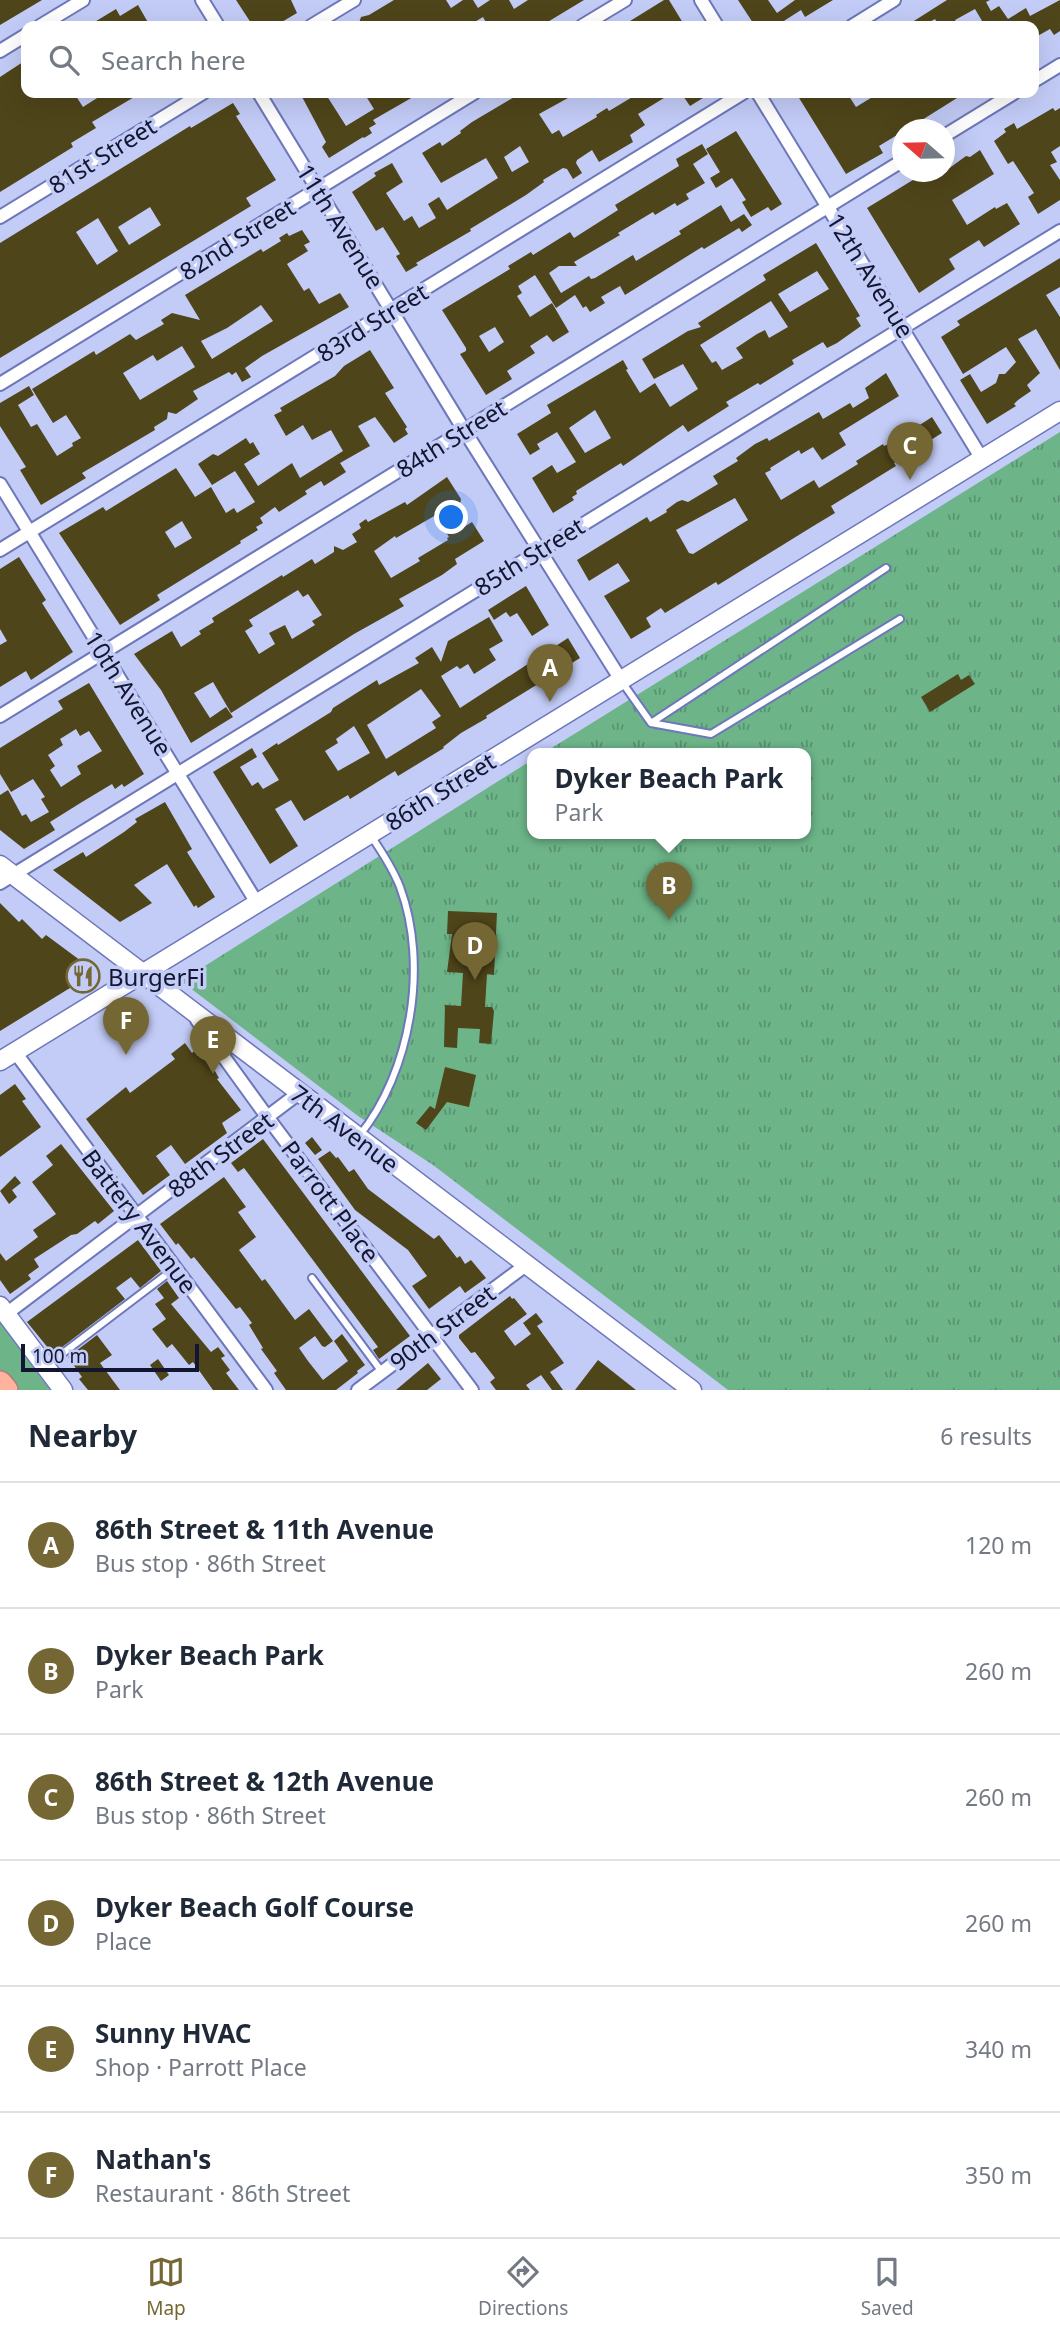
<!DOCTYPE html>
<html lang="en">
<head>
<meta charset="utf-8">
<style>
	body { margin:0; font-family:"Noto Sans",sans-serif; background:#f6f6f7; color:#1f2937 }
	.compass { position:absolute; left:892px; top:119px; width:63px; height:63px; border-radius:50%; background:#fff; box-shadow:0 7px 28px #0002; rotate:290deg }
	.scale { position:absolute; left:21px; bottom:18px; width:178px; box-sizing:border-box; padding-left:7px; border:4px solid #131630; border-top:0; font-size:19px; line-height:24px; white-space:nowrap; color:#131630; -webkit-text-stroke:5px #c3ccf7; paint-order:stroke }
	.you { position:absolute; left:452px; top:518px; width:24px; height:24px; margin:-18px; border:5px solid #fff; border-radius:50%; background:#1a73e8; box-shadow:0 0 0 10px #1a73e833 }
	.badge { display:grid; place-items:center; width:46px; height:46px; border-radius:50%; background:#746734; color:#fff; font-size:23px; font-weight:700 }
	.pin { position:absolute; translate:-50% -58px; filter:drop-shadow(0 2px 4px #0008) }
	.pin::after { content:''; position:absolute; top:37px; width:24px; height:21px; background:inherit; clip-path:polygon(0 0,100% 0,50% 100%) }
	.popup { position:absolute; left:527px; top:748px; width:284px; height:91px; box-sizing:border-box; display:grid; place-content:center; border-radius:14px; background:#fff; filter:drop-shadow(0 2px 5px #0005); font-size:23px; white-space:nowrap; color:#747a83 }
	.popup b { font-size:26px; color:#1f2937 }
	.popup::after { content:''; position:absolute; left:50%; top:100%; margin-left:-14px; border:14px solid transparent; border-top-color:#fff }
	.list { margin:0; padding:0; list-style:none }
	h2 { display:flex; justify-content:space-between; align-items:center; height:91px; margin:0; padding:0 28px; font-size:30px }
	h2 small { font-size:23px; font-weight:400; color:#747a83 }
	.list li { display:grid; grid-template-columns:46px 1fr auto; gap:21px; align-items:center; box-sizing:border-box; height:126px; padding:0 28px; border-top:2px solid #e0e1e3 }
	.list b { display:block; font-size:26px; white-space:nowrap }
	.list p { margin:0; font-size:23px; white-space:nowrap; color:#747a83 }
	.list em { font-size:23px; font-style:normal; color:#747a83 }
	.icon { flex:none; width:38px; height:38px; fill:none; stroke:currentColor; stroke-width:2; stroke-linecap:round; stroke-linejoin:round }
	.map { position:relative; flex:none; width:1060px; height:1390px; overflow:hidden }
	.search { position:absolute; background:#fff; box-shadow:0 7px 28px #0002; left:21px; right:21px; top:21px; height:77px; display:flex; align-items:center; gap:18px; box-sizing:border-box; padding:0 24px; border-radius:14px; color:#747a83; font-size:26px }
	.sheet { height:847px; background:#fff }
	nav { display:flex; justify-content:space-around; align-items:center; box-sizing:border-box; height:98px; border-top:2px solid #e0e1e3; background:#fff; font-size:19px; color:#747a83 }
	nav a { display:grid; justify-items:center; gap:4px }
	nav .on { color:#746734 }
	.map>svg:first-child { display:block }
	.grass { fill:#6db589 }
	.park { fill:url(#park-tufts) }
	.building { fill:#4f451a; fill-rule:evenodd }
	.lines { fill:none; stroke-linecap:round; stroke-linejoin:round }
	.lane-casing { stroke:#6d77ba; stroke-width:10 }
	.street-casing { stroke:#6d77ba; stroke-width:16 }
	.secondary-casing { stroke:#6d77ba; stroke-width:21 }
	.highway-casing { stroke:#ac7c78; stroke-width:26 }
	.lane { stroke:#fff; stroke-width:6 }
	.street { stroke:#fff; stroke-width:12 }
	.secondary { stroke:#fff; stroke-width:18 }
	.highway { stroke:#feb39e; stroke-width:23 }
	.labels { text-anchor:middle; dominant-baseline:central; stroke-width:7; stroke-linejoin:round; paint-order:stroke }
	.street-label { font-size:24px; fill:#131630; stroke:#c3ccf7 }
	.poi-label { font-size:24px; fill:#131630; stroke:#c3ccf7; text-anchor:start }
</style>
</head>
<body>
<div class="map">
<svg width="1060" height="1390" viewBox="0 0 1060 1390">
	<defs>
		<pattern id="park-tufts" width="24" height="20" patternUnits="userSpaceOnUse" patternTransform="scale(1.75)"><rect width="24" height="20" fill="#6db589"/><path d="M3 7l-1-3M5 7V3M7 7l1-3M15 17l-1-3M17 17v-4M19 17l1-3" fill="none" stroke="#589270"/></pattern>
	</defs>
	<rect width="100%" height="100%" fill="#c3ccf7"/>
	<path class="grass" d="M0,1323L50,1390H15L0,1370Z"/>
	<path class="park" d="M1060,432V1390H728L433,1165L358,1116L181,981L532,760V834H806V754H542Z"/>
	<path class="building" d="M0,0H42L0,25Z
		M236,0H291L297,13L275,26H253Z
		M394,0H446L451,8L463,0H473L478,8L490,0H509L514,9L528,0H584L541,26H488L483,17L468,26H456L453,21L444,26H423L421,22L415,26H358L361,17L369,15Z
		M664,0H669L683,23L677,26H622Z
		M738,0H768L777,13L795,0H833L805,17L801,10L776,26H755Z
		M947,0H990L986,2L991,11L999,6L1008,19L1026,8L1030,16L1060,0V31L1054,35L1050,29L1034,38V26H985L975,9L955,20L959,26H939L935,19L922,26H906Z
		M138,5L150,26H88L116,9L120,16Z
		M26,60V93H74L83,107L105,93H141L92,122L96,128L71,143L73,147L0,192V77Z
		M300,93H325L346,126L374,109L364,93H420L373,120L376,124L369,128L372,133L364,138L363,137L329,158L322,147L326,142Z
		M521,93H577L539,114L552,134L559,130L563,137L597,117L596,115L607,108L609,111L639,93H672L638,114L645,125L630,135L633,142L599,162L592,150L577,160L576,163L582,173L573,179L567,169L563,168L543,180L544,182L526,195L470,229L471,231L416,263L418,265L406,272L396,256L400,254L383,227L376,231L352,192L376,176L374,173L392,163L403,182L386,193L404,221L412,216L419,228L436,218L428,204L439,197L447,210L498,178L486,158L441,183L422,153L440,142L442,146L461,133L460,131L472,122ZM520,146L529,162L512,172L504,157Z
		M681,93H711L690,106Z
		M796,93H847L856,107L879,93H965L906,130H902V132L879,146L883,153L846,174Z
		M233,103L240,114L236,116L276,180L246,198L251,206L0,358V243L190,126L191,128ZM150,207L161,225L129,245L118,227ZM98,218L118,251L97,265L76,232Z
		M1053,108L1055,111L1060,108V146L1051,152L1057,162L1050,165L1060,180V200L1038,214L1028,197L1034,193L1013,161L1008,164L994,141L1006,132L1004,129L1014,123L1017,129Z
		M736,131L782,204L771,211L768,207L751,217L742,202L746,200L732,178L716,188L710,178L720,172L706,149Z
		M702,144L708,154L693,164L705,183L686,194L689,199L677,206L675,203L655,215L653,212L618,233L620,235L574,262L577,266H559L549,273L561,293L589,276L591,279L595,278L633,255L636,261L681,234L679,231L721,205L731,222L744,214L752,225L742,232L739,228L704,249L702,247L625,295L620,286L601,297L605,303L590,312L586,306L583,308L575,295L556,308L535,275L518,286L522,293L517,296L530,317L552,303L569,332L553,342L547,335L530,346L535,353L507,371L512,379L486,395L460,354L466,351V348L442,310L510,269L508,266L531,252L533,255L570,232L574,238L618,210L615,205L679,166L676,159ZM495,327L504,342L489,352L479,336Z
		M980,150L994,174L952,200L967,225L995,207L996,209L1007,203L1020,224L984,247L979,240L949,259L955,269L919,293L867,208L926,172H944L966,156L970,157Z
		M302,230L310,242L304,245L308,251L287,264L304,291L309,288L319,304L340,293L349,307L262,356L245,368L251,377L242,382L236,372L232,375L229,372L193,391L198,399L176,414L168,412L167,419L154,427L155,430L82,473L86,478L41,505L20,470L26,467L0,426V403L29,386L34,395L18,405L31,427L37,424L57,456L73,446L72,443L81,438L66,415L53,423L32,389L94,351L96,355L130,334L136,340L164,324L161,320L172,313L200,320L185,295L261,249L263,252L281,241L279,238L287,233L289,236ZM261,305L273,321L212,359L201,341L227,328ZM182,346L195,367L140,400L123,373L153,355L157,361Z
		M816,243L860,316L856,318L861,326L837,343L827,348L823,342L792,360L794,364L760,385L758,383L726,402L729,406L688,432L683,425L623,466L621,463L576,491L577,494L572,497L574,500L553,513L532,478L552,465L557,473L576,462L557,432L537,444L540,449L530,455L517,434L551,413L547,405L623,360L628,369L626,370L640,393L655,383L670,407L698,389L683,364L654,379L642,359L688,331L701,327L698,323L766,280L763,275ZM817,271L829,289L790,312L778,294ZM771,301L788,327L769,338L765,330L757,334L736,348L743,358L722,370L716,361L712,363L700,345ZM595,410L611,438L585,453L569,428Z
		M1060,258V287L1046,295L1060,317V370L1036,329L1018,339L1040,373L1027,385L1031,391L1018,400L1014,404L1016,406L987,424L960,380L970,374L981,392L996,383L999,374H1005L1016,362L1006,347L963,374L941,337L960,325L957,321Z
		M370,350L394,388L385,393L407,427L405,429L408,434L394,443L375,417L358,426L370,446L340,463L346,472L324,486L321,481L305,491L307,494L279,512L275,507L260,518L263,523L256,527L258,530L240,541L241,543L157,595L160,600L120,625L59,533L103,507L106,511L176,468L195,497L211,487L226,513L234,508L237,513L255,502L235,471L212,485L198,464L213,454L218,456L246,438L250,444L253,442L260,454L244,464L258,486L292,463L300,478L343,451L331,430L312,440L303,425L286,436L274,415L282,411L280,408L335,376L344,366ZM182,521L192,538L175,548L165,532Z
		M886,373L899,396L839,433L846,445L822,460L813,447L801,454L799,450L770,468L771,470L765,473L781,500L814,480L819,488L858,464L856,461L883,444L884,446L895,441L932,417L942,433L894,463L896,466L831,506L835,513L815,525L718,585L716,582L665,613L661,608L646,618L651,627L631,639L604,596L630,581L618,563L589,581L577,560L647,517L650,522L667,512L666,510L677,502L682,500L688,502L718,484L713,476L738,461L736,458L755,444L767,438L769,441L819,412L823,419L850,403L853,408L869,398L865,388ZM735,498L748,520L693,554L689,553L676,530Z
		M447,477L461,499L460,505L448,512L459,530L472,522L484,541L455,559L457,564L442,575L399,599L404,606L354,634L231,713L213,682L194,693L210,718L226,707L233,717L191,743L161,690L134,654L172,631L181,647L201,634L199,631L214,622L212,618L282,575L283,577L312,559L315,564L334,552V546L343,550L357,542L352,534L361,528L359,524L366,519L368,522L405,502L407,505ZM436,515L449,537L447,538L448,540L418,558L420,561L391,578L374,551L395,536L396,538ZM298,590L303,597L308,594L322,615L312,621L315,625L292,639L285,625L269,633L275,644L259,654L245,631L253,626L249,620Z
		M19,557L46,600L42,603L73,652L31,680L26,671L0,687V645L7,641L0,629V569Z
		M526,586L549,625L532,636L517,613L510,617L506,612L494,620L488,610Z
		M489,617L503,641L489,649L496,660L474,674L468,664L460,669L457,666L441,676L460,708L568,638L580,658L486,716L487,718L461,733L443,747L444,748L398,776L395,771L350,799L348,795L304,821L291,800L275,809L298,846L270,864L213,772L252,748L257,757L240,767L252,786L258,782L263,789L279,780L262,753L277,743L278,745L331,712L333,708L377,680L379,685L419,663L415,658L432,647L441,662L448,641ZM421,689L441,716L432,722L436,728L386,759L367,725ZM354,726L370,753L338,771L325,751L338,743L336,739Z
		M958,674L961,680L969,675L975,684L930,712L921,697Z
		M89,683L144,774L124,787L122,784L115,789L112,784L82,802L50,822L55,830L24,849L0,830V795L8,790L22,816L26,814L31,822L49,812L41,799L45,797L33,779L11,792L0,774V748L63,709L58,701ZM76,729L80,736L89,731L102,751L77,766L81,774L61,787L50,770L55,766L48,755L63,745L60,739Z
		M165,802L192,849L187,852L215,897L198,908L196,905L194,907L167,864L134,885L152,903L120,922L53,870L83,852L86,857L124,832L137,822L135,819Z
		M0,903L19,922L22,919L42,939L46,935L96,972L0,1031Z
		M448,911L497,913L494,975L487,974L485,1007H492L494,1011L491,1044L479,1043L480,1029L458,1028L457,1048L444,1047L445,1005L461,1006L463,973L447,972L452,934H447Z
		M185,1043L192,1053L195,1050L208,1059L219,1078L217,1079L241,1110L222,1123L227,1133L185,1164L171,1145L156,1156L170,1175L143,1195L86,1119L126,1087L130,1093L175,1059L171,1054Z
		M445,1067L476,1075L469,1107L447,1102L426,1130L416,1123L430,1106L435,1109Z
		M15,1084L26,1099L22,1101L41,1127L0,1157V1095Z
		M312,1137L322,1150L315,1155L305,1143Z
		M263,1139L410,1336L379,1359L373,1350L378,1347L250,1176L244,1168L238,1172L231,1163Z
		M61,1144L114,1211L98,1224L95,1221L77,1234L71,1235L34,1259L39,1267L28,1275L31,1279L10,1294L0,1280V1253L6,1261L38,1237L33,1230L56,1214L32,1182L53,1165L46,1156Z
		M330,1151L336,1158L338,1157L349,1172L354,1169L368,1189L434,1239L439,1235L457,1258L460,1256L465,1264L471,1260L486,1278L465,1293L460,1286L429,1309L412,1286L427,1276L408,1250L355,1210L318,1159Z
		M15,1176L21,1183L12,1190L17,1197L9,1204L0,1191Z
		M224,1177L246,1207L238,1212L256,1237L239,1250L262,1281L265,1279L295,1320L309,1309L333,1341L325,1347L322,1346L315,1336L299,1348L308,1361L323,1380L348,1361L334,1341L342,1334L365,1365L357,1371L358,1373L336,1390H286L274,1373L277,1371L261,1349L263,1348L249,1325L252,1323L240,1307L236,1309L194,1257L191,1259L178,1243L176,1245L160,1224Z
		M138,1240L161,1271L140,1288L131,1277L116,1288L125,1299L53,1354L27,1322Z
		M167,1281L179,1298L171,1304L211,1352L218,1347L225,1356L221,1358L230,1370L226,1373L239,1390H213L193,1362L189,1365L172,1344L167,1348L152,1329L166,1319L155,1304L164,1298L157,1289Z
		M510,1296L512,1299L514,1298L527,1314L504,1331L515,1346L531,1334L523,1323L536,1313L543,1322L537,1326L564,1363L550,1372L563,1390H552L541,1375L526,1385L530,1390H496L490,1382L495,1378L475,1352L471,1353L459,1338V1335Z
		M97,1335L112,1355L100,1363L120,1390H88L79,1379L82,1377L68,1357Z
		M158,1359L169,1375L161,1381L150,1365Z
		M598,1360L636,1390H575Z
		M428,1363L441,1379L427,1390H396Z"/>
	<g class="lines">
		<defs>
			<path id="lane" d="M622,682L651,723L886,568
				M651,723L711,734L900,619
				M359,1136C411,1072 429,965 400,887C393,869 382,852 371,836
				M312,1278L382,1372
				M46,1366L175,1268"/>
			<path id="street" d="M202,0L218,26
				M701,0L717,26
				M40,26L83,0
				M311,26L354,0
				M582,26L625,0
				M852,26L894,0
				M0,51L26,35
				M1034,81L1060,65
				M259,93L464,430L621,680
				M758,93L982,459
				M944,136L1014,93
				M0,217L203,93
				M0,384L474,93
				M0,484L257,903
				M0,550L743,93
				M0,716L902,161
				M0,883L1060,231
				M197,1020L268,1118L472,1390
				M15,1052L266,1390
				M6,1314L299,1093
				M358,1390L526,1265"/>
			<path id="secondary" d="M0,865L692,1390
				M0,1061L1060,411
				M0,1306L63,1390"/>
			<path id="highway" d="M0,1383L6,1390"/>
		</defs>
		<use href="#lane" class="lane-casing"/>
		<use href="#street" class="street-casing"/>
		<use href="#secondary" class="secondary-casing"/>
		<use href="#highway" class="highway-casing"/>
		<use href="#lane" class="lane"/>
		<use href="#street" class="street"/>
		<use href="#secondary" class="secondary"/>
		<use href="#highway" class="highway"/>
	</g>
	<defs>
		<symbol id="restaurant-ring" viewBox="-11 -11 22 22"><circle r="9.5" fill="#c3ccf7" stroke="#746734" stroke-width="1.5"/><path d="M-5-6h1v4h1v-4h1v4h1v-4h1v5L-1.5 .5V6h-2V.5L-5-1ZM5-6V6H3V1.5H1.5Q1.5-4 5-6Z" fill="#746734"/></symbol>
	</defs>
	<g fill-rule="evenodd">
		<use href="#restaurant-ring" x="64" y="957" width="38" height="38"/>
	</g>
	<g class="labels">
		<g class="street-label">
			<text transform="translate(102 155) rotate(-32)">81st Street</text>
			<text transform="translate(341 226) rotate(58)">11th Avenue</text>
			<text transform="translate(237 239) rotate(-32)">82nd Street</text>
			<text transform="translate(871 275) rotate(58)">12th Avenue</text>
			<text transform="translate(372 322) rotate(-32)">83rd Street</text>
			<text transform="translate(451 438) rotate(-32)">84th Street</text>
			<text transform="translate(529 556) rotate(-32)">85th Street</text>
			<text transform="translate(129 693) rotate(58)">10th Avenue</text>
			<text transform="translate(440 791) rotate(-32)">86th Street</text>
			<text transform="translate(345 1128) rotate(37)">7th Avenue</text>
			<text transform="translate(220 1154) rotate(-37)">88th Street</text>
			<text transform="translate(331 1201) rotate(53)">Parrott Place</text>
			<text transform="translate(140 1221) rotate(53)">Battery Avenue</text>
			<text transform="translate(442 1327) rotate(-37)">90th Street</text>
		</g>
		<g class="poi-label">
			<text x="108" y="976">BurgerFi</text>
		</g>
	</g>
</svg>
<svg class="compass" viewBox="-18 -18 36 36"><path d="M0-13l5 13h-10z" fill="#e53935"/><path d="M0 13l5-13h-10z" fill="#747a83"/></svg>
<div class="scale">100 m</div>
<div class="you"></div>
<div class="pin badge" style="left:550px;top:702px">A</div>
<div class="pin badge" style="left:669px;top:920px">B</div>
<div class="popup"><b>Dyker Beach Park</b>Park</div>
<div class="pin badge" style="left:910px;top:480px">C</div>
<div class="pin badge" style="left:475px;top:980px">D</div>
<div class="pin badge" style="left:213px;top:1074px">E</div>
<div class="pin badge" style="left:126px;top:1055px">F</div>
<div class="search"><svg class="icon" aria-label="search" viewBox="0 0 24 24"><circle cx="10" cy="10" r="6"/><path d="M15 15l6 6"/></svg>Search here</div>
</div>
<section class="sheet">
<h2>Nearby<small>6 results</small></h2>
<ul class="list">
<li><span class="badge">A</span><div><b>86th Street &amp; 11th Avenue</b><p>Bus stop · 86th Street</p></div><em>120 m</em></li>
<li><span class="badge">B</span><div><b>Dyker Beach Park</b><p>Park</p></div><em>260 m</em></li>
<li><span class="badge">C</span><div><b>86th Street &amp; 12th Avenue</b><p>Bus stop · 86th Street</p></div><em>260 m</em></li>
<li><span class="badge">D</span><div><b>Dyker Beach Golf Course</b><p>Place</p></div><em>260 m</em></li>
<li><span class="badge">E</span><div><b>Sunny HVAC</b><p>Shop · Parrott Place</p></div><em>340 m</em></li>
<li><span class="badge">F</span><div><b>Nathan's</b><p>Restaurant · 86th Street</p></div><em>350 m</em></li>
</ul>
</section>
<nav>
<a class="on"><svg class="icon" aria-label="map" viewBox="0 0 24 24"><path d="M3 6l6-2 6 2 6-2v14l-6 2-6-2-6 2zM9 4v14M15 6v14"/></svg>Map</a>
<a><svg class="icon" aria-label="directions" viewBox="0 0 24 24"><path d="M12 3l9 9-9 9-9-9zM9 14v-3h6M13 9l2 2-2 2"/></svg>Directions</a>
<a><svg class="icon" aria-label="saved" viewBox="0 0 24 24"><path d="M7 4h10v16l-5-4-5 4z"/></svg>Saved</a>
</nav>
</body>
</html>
